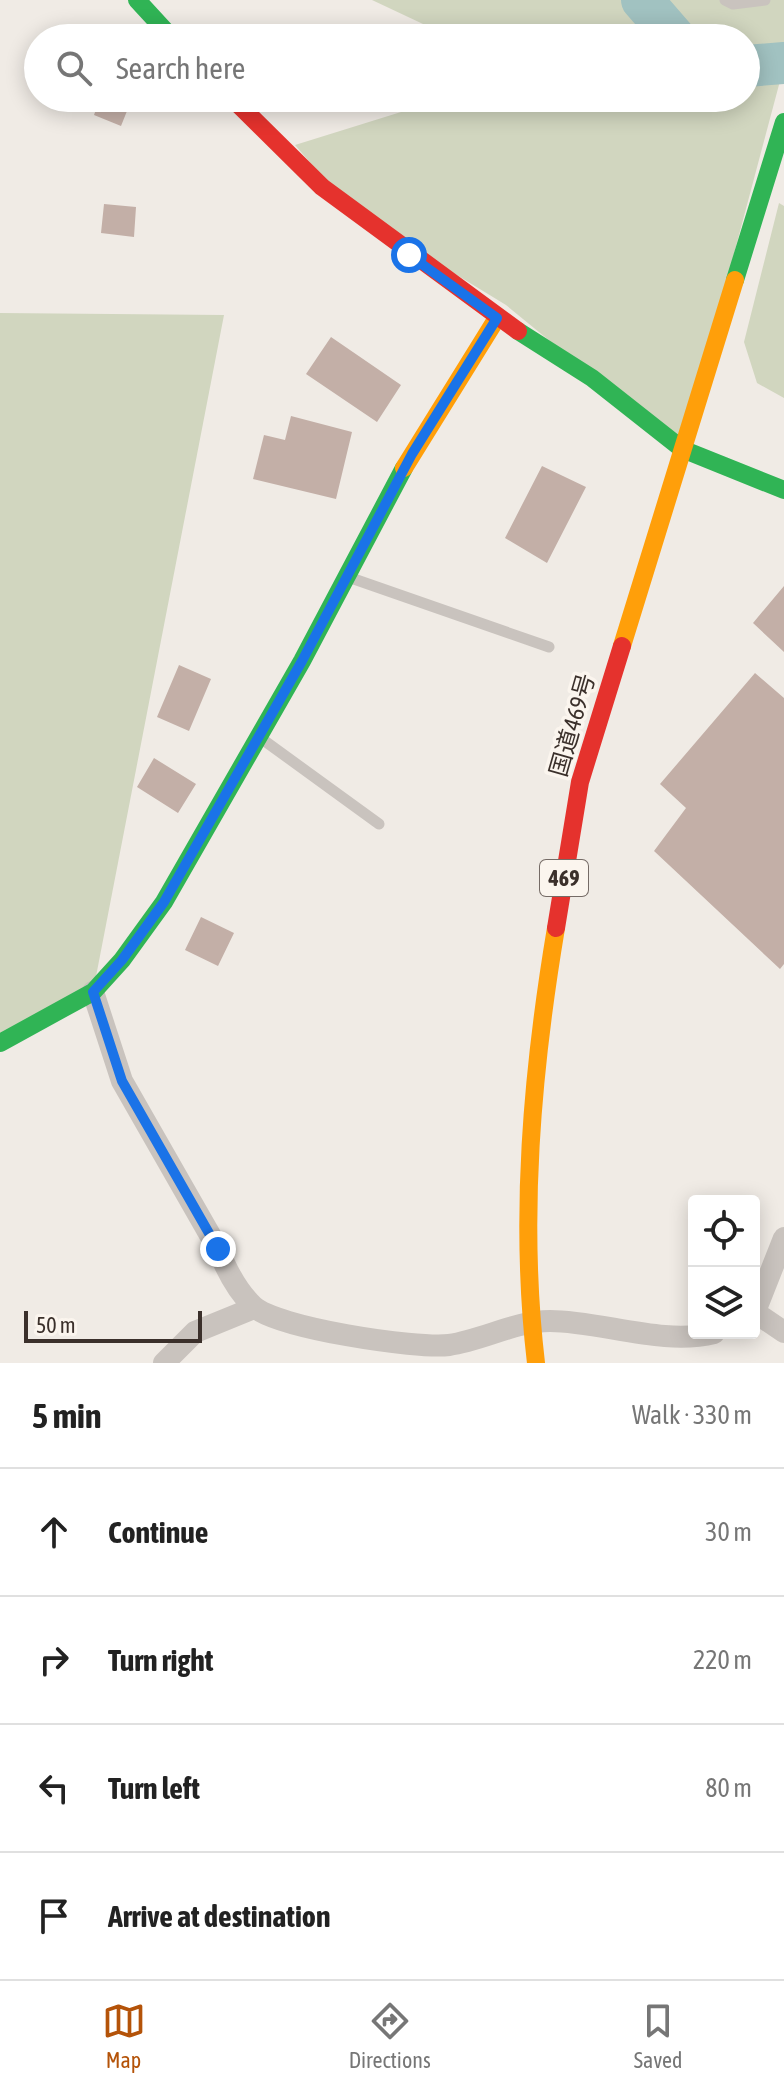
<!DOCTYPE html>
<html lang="en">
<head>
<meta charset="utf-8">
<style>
	body { margin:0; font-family:"Asap Condensed","Noto Sans JP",sans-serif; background:#f6f6f6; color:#222 }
	.controls { position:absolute; right:24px; bottom:24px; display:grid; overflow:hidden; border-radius:8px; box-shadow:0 4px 20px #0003 }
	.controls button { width:72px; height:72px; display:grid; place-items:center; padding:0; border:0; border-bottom:2px solid #e0e0e0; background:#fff; color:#222; font:40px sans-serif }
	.scale { position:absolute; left:24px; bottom:20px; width:178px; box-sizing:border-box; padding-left:8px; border:4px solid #3b302b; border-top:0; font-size:22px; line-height:28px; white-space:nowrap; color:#3b302b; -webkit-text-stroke:6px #fbf5ee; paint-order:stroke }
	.stop { position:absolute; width:24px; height:24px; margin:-18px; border:6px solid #1a73e8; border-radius:50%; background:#fff }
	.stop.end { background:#1a73e8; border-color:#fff; box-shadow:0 2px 8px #0008 }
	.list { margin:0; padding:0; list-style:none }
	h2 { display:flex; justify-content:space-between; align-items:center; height:104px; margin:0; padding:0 32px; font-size:34px }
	h2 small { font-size:26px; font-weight:400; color:#767676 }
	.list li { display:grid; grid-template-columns:52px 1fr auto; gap:24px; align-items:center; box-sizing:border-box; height:128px; padding:0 32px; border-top:2px solid #e0e0e0 }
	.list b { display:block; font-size:30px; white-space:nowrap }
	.list em { font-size:26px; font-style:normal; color:#767676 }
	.icon { flex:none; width:44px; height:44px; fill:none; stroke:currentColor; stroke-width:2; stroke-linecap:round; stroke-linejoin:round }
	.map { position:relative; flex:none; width:784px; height:1363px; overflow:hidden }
	.search { position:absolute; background:#fff; box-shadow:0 4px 20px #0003; left:24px; right:24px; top:24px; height:88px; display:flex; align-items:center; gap:20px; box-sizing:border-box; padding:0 28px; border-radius:44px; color:#767676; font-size:30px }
	.sheet { height:616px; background:#fff }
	nav { display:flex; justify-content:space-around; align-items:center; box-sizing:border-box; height:112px; border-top:2px solid #e0e0e0; background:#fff; font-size:22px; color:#767676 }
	nav a { display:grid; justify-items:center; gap:4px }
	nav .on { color:#b45309 }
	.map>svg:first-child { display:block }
	.green { fill:#d1d6bf }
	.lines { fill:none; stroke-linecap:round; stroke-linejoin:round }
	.river { stroke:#a1c2c1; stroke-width:42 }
	.building { fill:#c3afa7 }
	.lane { stroke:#c9c3be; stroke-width:11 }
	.street { stroke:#c9c3be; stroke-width:22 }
	.fast { stroke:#30b455; stroke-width:18 }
	.slow { stroke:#ff9f0a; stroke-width:18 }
	.jam { stroke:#e5322d; stroke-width:18 }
	.route { stroke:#1a73e8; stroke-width:10 }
	.labels { text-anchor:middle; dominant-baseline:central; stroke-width:7; stroke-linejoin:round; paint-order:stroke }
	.shield { fill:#fbf5ee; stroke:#756b66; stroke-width:2 }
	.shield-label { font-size:22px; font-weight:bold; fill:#3b302b }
	.street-label { font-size:24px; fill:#3b302b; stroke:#fbf5ee }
</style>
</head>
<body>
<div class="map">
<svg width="784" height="1363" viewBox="0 0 784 1363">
	<rect width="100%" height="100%" fill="#f0ebe5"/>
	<path class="green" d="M372,0H784V66L682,449L506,305L352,211L295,145L446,98H746V38H445L440,32Z
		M779,203L784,206V398L757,383L744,342Z
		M0,313L224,315L93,992L0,1037Z"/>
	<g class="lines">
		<path class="river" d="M642,0L675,38
			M746,66L784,63"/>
	</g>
	<path class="building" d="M100,98L131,101L121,126L94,115Z
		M104,204L136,207L134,237L101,233Z
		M331,337L401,385L377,422L306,374Z
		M291,416L352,432L336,499L253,479L264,435L285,440Z
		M542,466L586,487L547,563L505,538Z
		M784,586V652L753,623Z
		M179,665L211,679L189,731L157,717Z
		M755,673L784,698V964L780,969L654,851L686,808L660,784Z
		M154,758L196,784L178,813L137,787Z
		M201,917L234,933L218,966L185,950Z"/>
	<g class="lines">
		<path class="lane" d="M725,0L733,4L765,0
			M351,578L549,647
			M262,739L379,824"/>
		<path class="street" d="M93,992L122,1081L218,1249C226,1269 237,1291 253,1306C276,1328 416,1349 449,1345C484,1340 515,1321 550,1321C601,1321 663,1346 714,1333
			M756,1313L784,1332
			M754,1314L784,1238
			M164,1363L195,1332L254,1308"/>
		<path class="fast" d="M137,0L172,38
			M735,280L784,122
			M518,331L592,378L682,449L784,490
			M0,1043L93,992L122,960L164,902L302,661L404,468"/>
		<path class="slow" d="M404,468L497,318
			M622,646L735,280
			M536,1363C519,1219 532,1071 556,928"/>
		<path class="jam" d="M232,98L322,187L518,331
			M556,928L580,782L622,646"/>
	</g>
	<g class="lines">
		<path class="route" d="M218,1249L122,1081L93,992L122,960L164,902L302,661L412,454L497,318L409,255"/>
	</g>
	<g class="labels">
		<rect class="shield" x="540" y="860" width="48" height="36" rx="6"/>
		<g class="shield-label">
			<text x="564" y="878">469</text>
		</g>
		<g class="street-label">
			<text transform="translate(572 725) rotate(-74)">国道469号</text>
		</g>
	</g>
</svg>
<div class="controls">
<button><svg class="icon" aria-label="locate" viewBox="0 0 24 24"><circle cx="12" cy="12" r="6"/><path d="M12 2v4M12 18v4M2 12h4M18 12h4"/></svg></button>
<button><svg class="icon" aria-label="layers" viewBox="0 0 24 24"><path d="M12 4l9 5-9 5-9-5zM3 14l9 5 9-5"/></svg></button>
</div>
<div class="scale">50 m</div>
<div class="stop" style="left:409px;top:255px"></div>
<div class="stop end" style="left:218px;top:1249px"></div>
<div class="search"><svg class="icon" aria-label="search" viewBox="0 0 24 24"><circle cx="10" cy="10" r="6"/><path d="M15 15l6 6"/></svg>Search here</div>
</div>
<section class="sheet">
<h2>5 min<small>Walk · 330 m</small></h2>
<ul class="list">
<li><svg class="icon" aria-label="ahead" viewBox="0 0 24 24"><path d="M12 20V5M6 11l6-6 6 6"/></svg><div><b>Continue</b></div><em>30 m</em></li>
<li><svg class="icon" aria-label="right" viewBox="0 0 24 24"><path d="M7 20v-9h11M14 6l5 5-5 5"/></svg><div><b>Turn right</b></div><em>220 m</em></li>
<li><svg class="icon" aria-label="left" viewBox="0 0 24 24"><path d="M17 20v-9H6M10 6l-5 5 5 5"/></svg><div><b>Turn left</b></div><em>80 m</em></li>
<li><svg class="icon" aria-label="arrive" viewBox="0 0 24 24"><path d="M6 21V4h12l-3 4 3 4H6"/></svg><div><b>Arrive at destination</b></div></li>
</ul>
</section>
<nav>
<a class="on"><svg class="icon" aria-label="map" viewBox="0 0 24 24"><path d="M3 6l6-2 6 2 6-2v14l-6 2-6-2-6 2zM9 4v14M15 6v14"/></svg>Map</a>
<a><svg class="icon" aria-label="directions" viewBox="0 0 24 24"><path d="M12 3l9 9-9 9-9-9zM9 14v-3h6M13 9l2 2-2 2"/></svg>Directions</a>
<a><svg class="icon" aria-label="saved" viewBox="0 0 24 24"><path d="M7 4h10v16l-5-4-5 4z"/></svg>Saved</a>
</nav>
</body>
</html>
